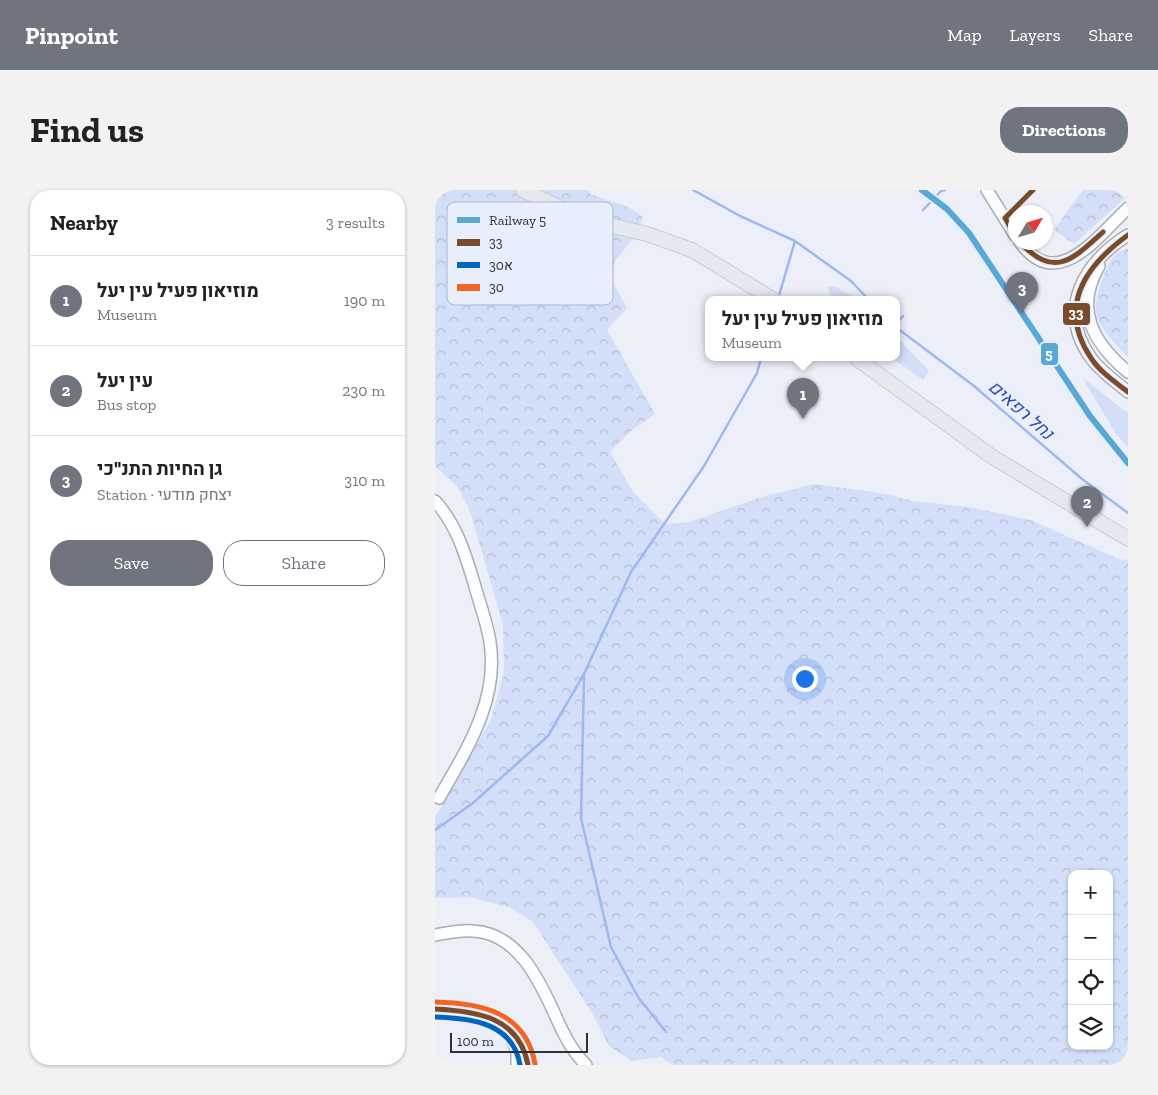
<!DOCTYPE html>
<html lang="en">
<head>
<meta charset="utf-8">
<style>
	body { margin:0; font-family:"Zilla Slab",Heebo,serif; background:#f2f2f2; color:#222 }
	.controls { position:absolute; right:15px; bottom:15px; display:grid; overflow:hidden; border-radius:10px; box-shadow:0 1px 4px #0004 }
	.controls button { width:45px; height:45px; display:grid; place-items:center; padding:0; border:0; border-bottom:1px solid #e0e0e0; background:#fff; color:#222; font:25px sans-serif }
	.compass { position:absolute; left:573px; top:15px; width:45px; height:45px; border-radius:50%; background:#fff; box-shadow:0 1px 4px #0004; rotate:52deg }
	.scale { position:absolute; left:15px; bottom:12px; width:138px; box-sizing:border-box; padding-left:5px; border:2px solid #2b313d; border-top:0; font-size:14px; line-height:18px; white-space:nowrap; color:#2b313d; -webkit-text-stroke:4px #e8eefb; paint-order:stroke }
	.you { position:absolute; left:369px; top:488px; width:18px; height:18px; margin:-12px; border:4px solid #fff; border-radius:50%; background:#1a73e8; box-shadow:0 0 0 8px #1a73e833 }
	.badge { display:grid; place-items:center; width:32px; height:32px; border-radius:50%; background:#6f747e; color:#fff; font-size:16px; font-weight:700 }
	.pin { position:absolute; translate:-50% -41px; filter:drop-shadow(0 1px 2px #0008) }
	.pin::after { content:''; position:absolute; top:26px; width:18px; height:15px; background:inherit; clip-path:polygon(0 0,100% 0,50% 100%) }
	.popup { position:absolute; left:270px; top:106px; width:195px; height:65px; box-sizing:border-box; display:grid; place-content:center; border-radius:10px; background:#fff; filter:drop-shadow(0 1px 4px #0005); font-size:16px; white-space:nowrap; color:#767676 }
	.popup b { font-size:19px; color:#222 }
	.popup::after { content:''; position:absolute; left:50%; top:100%; margin-left:-10px; border:10px solid transparent; border-top-color:#fff }
	.list { margin:0; padding:0; list-style:none }
	h2 { display:flex; justify-content:space-between; align-items:center; height:65px; margin:0; padding:0 20px; font-size:21px }
	h2 small { font-size:16px; font-weight:400; color:#767676 }
	.list li { display:grid; grid-template-columns:32px 1fr auto; gap:15px; align-items:center; box-sizing:border-box; height:90px; padding:0 20px; border-top:1px solid #e0e0e0 }
	.list b { display:block; font-size:19px; white-space:nowrap }
	.list p { margin:0; font-size:16px; white-space:nowrap; color:#767676 }
	.list em { font-size:16px; font-style:normal; color:#767676 }
	.actions { display:flex; gap:10px; padding:15px 20px }
	.actions a { flex:1; padding:11px 0; border:1px solid #6f747e; border-radius:20px; text-align:center; font-size:18px; color:#6f747e }
	.actions .main { background:#6f747e; color:#fff }
	.icon { flex:none; width:28px; height:28px; fill:none; stroke:currentColor; stroke-width:2; stroke-linecap:round; stroke-linejoin:round }
	.map { position:relative; flex:none; width:693px; height:875px; overflow:hidden; border-radius:20px }
	header { display:flex; align-items:center; gap:30px; box-sizing:border-box; height:70px; padding:0 25px; background:#6f747e; color:#fff }
	header strong { font-size:24px }
	nav { display:flex; gap:28px; margin-inline-start:auto; font-size:18px }
	.intro { display:flex; align-items:center; justify-content:space-between; box-sizing:border-box; height:120px; padding:0 30px }
	h1 { margin:0; font-size:35px }
	.button { padding:12px 22px; border-radius:20px; background:#6f747e; color:#fff; font-size:18px; font-weight:700 }
	main { display:flex; gap:30px; padding:0 30px }
	aside { flex:1; background:#fff; border-radius:20px; box-shadow:0 1px 4px #0004 }
	.map>svg:first-child { display:block }
	.green { fill:#d3def8 }
	.forest { fill:url(#forest-crowns); fill-rule:evenodd }
	.lines { fill:none; stroke-linecap:round; stroke-linejoin:round }
	.stream { stroke:#9eb8f2; stroke-width:2.5 }
	.minor-casing { stroke:#a8acb5; stroke-width:14 }
	.major-casing { stroke:#c9ccd1; stroke-width:16 }
	.minor { stroke:#fcfdfe; stroke-width:11 }
	.major { stroke:#e5e8ef; stroke-width:14 }
	.bus-1-casing { stroke:#e8eefb; stroke-width:9 }
	.bus-2-casing { stroke:#e8eefb; stroke-width:9 }
	.bus-3-casing { stroke:#e8eefb; stroke-width:9 }
	.bus-1 { stroke:#7a4b2a; stroke-width:5 }
	.bus-2 { stroke:#0065bd; stroke-width:5 }
	.bus-3 { stroke:#f26522; stroke-width:5 }
	.rail-1-casing { stroke:#e8eefb; stroke-width:10 }
	.rail-1 { stroke:#58a7d5; stroke-width:6 }
	.labels { text-anchor:middle; dominant-baseline:central; stroke-width:4; stroke-linejoin:round; paint-order:stroke }
	.water-label { font-size:18px; font-style:italic; fill:#2c4fad; stroke:#e8eefb }
	.key { fill:#e8eefb; stroke:#afb5c2; stroke-width:1 }
	.key-label { font-size:14px; fill:#2b313d }
	.line-badge { stroke:#e8eefb; stroke-width:2 }
	.badge-label { font-size:14px; text-anchor:middle; font-weight:bold; fill:#fff }
</style>
</head>
<body>
<header>
<strong>Pinpoint</strong>
<nav><a>Map</a><a>Layers</a><a>Share</a></nav>
</header>
<div class="intro"><h1>Find us</h1><a class="button">Directions</a></div>
<main>
<aside>
<h2>Nearby<small>3 results</small></h2>
<ul class="list">
<li><span class="badge">1</span><div><b>מוזיאון פעיל עין יעל</b><p>Museum</p></div><em>190 m</em></li>
<li><span class="badge">2</span><div><b>עין יעל</b><p>Bus stop</p></div><em>230 m</em></li>
<li><span class="badge">3</span><div><b>גן החיות התנ&quot;כי</b><p>Station · יצחק מודעי</p></div><em>310 m</em></li>
</ul>
<div class="actions"><a class="main">Save</a><a>Share</a></div>
</aside>
<div class="map">
<svg width="693" height="875" viewBox="0 0 693 875">
	<defs>
		<pattern id="forest-crowns" width="20" height="18" patternUnits="userSpaceOnUse" patternTransform="scale(1.25)"><rect width="20" height="18" fill="#d3def8"/><path d="M2 6a3 3 0 1 1 6 0M12 15a3 3 0 1 1 6 0" fill="none" stroke="#b5bfd6"/></pattern>
	</defs>
	<rect width="100%" height="100%" fill="#eceff7"/>
	<path class="green" d="M393,96L401,97L423,110H396Z
		M462,147L494,181L488,190L457,168H462Z
		M647,187L693,223V257L681,244Z"/>
	<path class="forest" d="M0,0H153L155,4L194,17L208,27L204,41L180,71L175,87L192,118L172,140L220,224L197,240L175,262L198,302L225,329L233,334L254,332L330,306L380,294L451,304L478,311L534,317L595,330L684,369L693,370V875H237L226,867L197,871L174,856L156,821L98,732L74,717L34,707L0,708V627L56,530L69,482L68,435L35,321L23,297L0,276ZM637,684H674V856H637Z
		M648,0H693V5L639,54L619,40Z
		M693,58V167C682,155 668,143 662,127C657,114 670,76 679,66C682,62 689,60 693,58Z"/>
	<g class="lines">
		<path class="stream" d="M258,0L305,26L360,51L416,91L434,110
			M488,20L506,1L510,0
			M343,109L360,51
			M462,133L468,126
			M462,138L539,196L647,289L693,323
			M149,486L146,628L176,757L203,807L231,842
			M0,640L38,613L113,546L149,484L196,382L269,276L322,183L326,168"/>
		<defs>
			<path id="minor" d="M552,0L580,45
				M693,45C649,73 621,119 656,168C666,182 680,191 693,202
				M585,52C622,104 663,46 693,18
				M664,76C639,119 658,153 693,182
				M0,311C21,334 30,363 39,393C44,412 52,432 55,452C64,510 32,559 4,608
				M0,745C12,743 25,740 38,741C83,743 105,791 121,827C129,845 137,861 151,875
				M0,819C36,819 92,829 93,875
				M75,845L82,861V875"/>
			<path id="major" d="M88,0L148,29L212,44L257,60L339,110
				M421,168L556,266L693,349"/>
		</defs>
		<use href="#minor" class="minor-casing"/>
		<use href="#major" class="major-casing"/>
		<use href="#minor" class="minor"/>
		<use href="#major" class="major"/>
		<defs>
			<path id="bus-1" d="M580,45L570,28L598,0
				M693,45C650,76 622,117 656,168C665,182 680,192 693,202
				M585,52C619,90 638,69 668,42
				M0,819C42,821 84,827 93,875"/>
			<path id="bus-2" d="M0,827C37,828 78,833 85,875"/>
			<path id="bus-3" d="M0,812C46,813 91,822 100,874"/>
		</defs>
		<use href="#bus-1" class="bus-1-casing"/>
		<use href="#bus-2" class="bus-2-casing"/>
		<use href="#bus-3" class="bus-3-casing"/>
		<use href="#bus-1" class="bus-1"/>
		<use href="#bus-2" class="bus-2"/>
		<use href="#bus-3" class="bus-3"/>
		<defs>
			<path id="rail-1" d="M487,0L512,19L534,43L655,226L693,273"/>
		</defs>
		<use href="#rail-1" class="rail-1-casing"/>
		<use href="#rail-1" class="rail-1"/>
	</g>
	<g class="labels">
		<g class="water-label">
			<text transform="translate(586 220) rotate(41)">נחל רפאים</text>
		</g>
	</g>
	<rect x="12" y="12" width="166" height="103" rx="8" class="key"/>
	<rect x="22" y="27" width="23" height="6" fill="#58a7d5"/>
	<rect x="22" y="49" width="23" height="7" fill="#7a4b2a"/>
	<rect x="22" y="72" width="23" height="6" fill="#0065bd"/>
	<rect x="22" y="94" width="23" height="7" fill="#f26522"/>
	<g class="key-label">
		<text x="54" y="35">Railway 5</text>
		<text x="54" y="57">33</text>
		<text x="54" y="80">30א</text>
		<text x="54" y="102">30</text>
	</g>
	<g class="line-badge">
		<rect x="627" y="112" width="29" height="24" rx="5" fill="#7a4b2a"/>
		<rect x="605" y="152" width="19" height="24" rx="5" fill="#58a7d5"/>
	</g>
	<g class="badge-label">
		<text x="641" y="128">33</text>
		<text x="614" y="169">5</text>
	</g>
</svg>
<div class="controls">
<button>+</button>
<button>−</button>
<button><svg class="icon" aria-label="locate" viewBox="0 0 24 24"><circle cx="12" cy="12" r="6"/><path d="M12 2v4M12 18v4M2 12h4M18 12h4"/></svg></button>
<button><svg class="icon" aria-label="layers" viewBox="0 0 24 24"><path d="M12 4l9 5-9 5-9-5zM3 14l9 5 9-5"/></svg></button>
</div>
<svg class="compass" viewBox="-18 -18 36 36"><path d="M0-13l5 13h-10z" fill="#e53935"/><path d="M0 13l5-13h-10z" fill="#767676"/></svg>
<div class="scale">100 m</div>
<div class="you"></div>
<div class="pin badge" style="left:368px;top:229px">1</div>
<div class="popup"><b>מוזיאון פעיל עין יעל</b>Museum</div>
<div class="pin badge" style="left:652px;top:337px">2</div>
<div class="pin badge" style="left:587px;top:123px">3</div>
</div>
</main>
</body>
</html>
